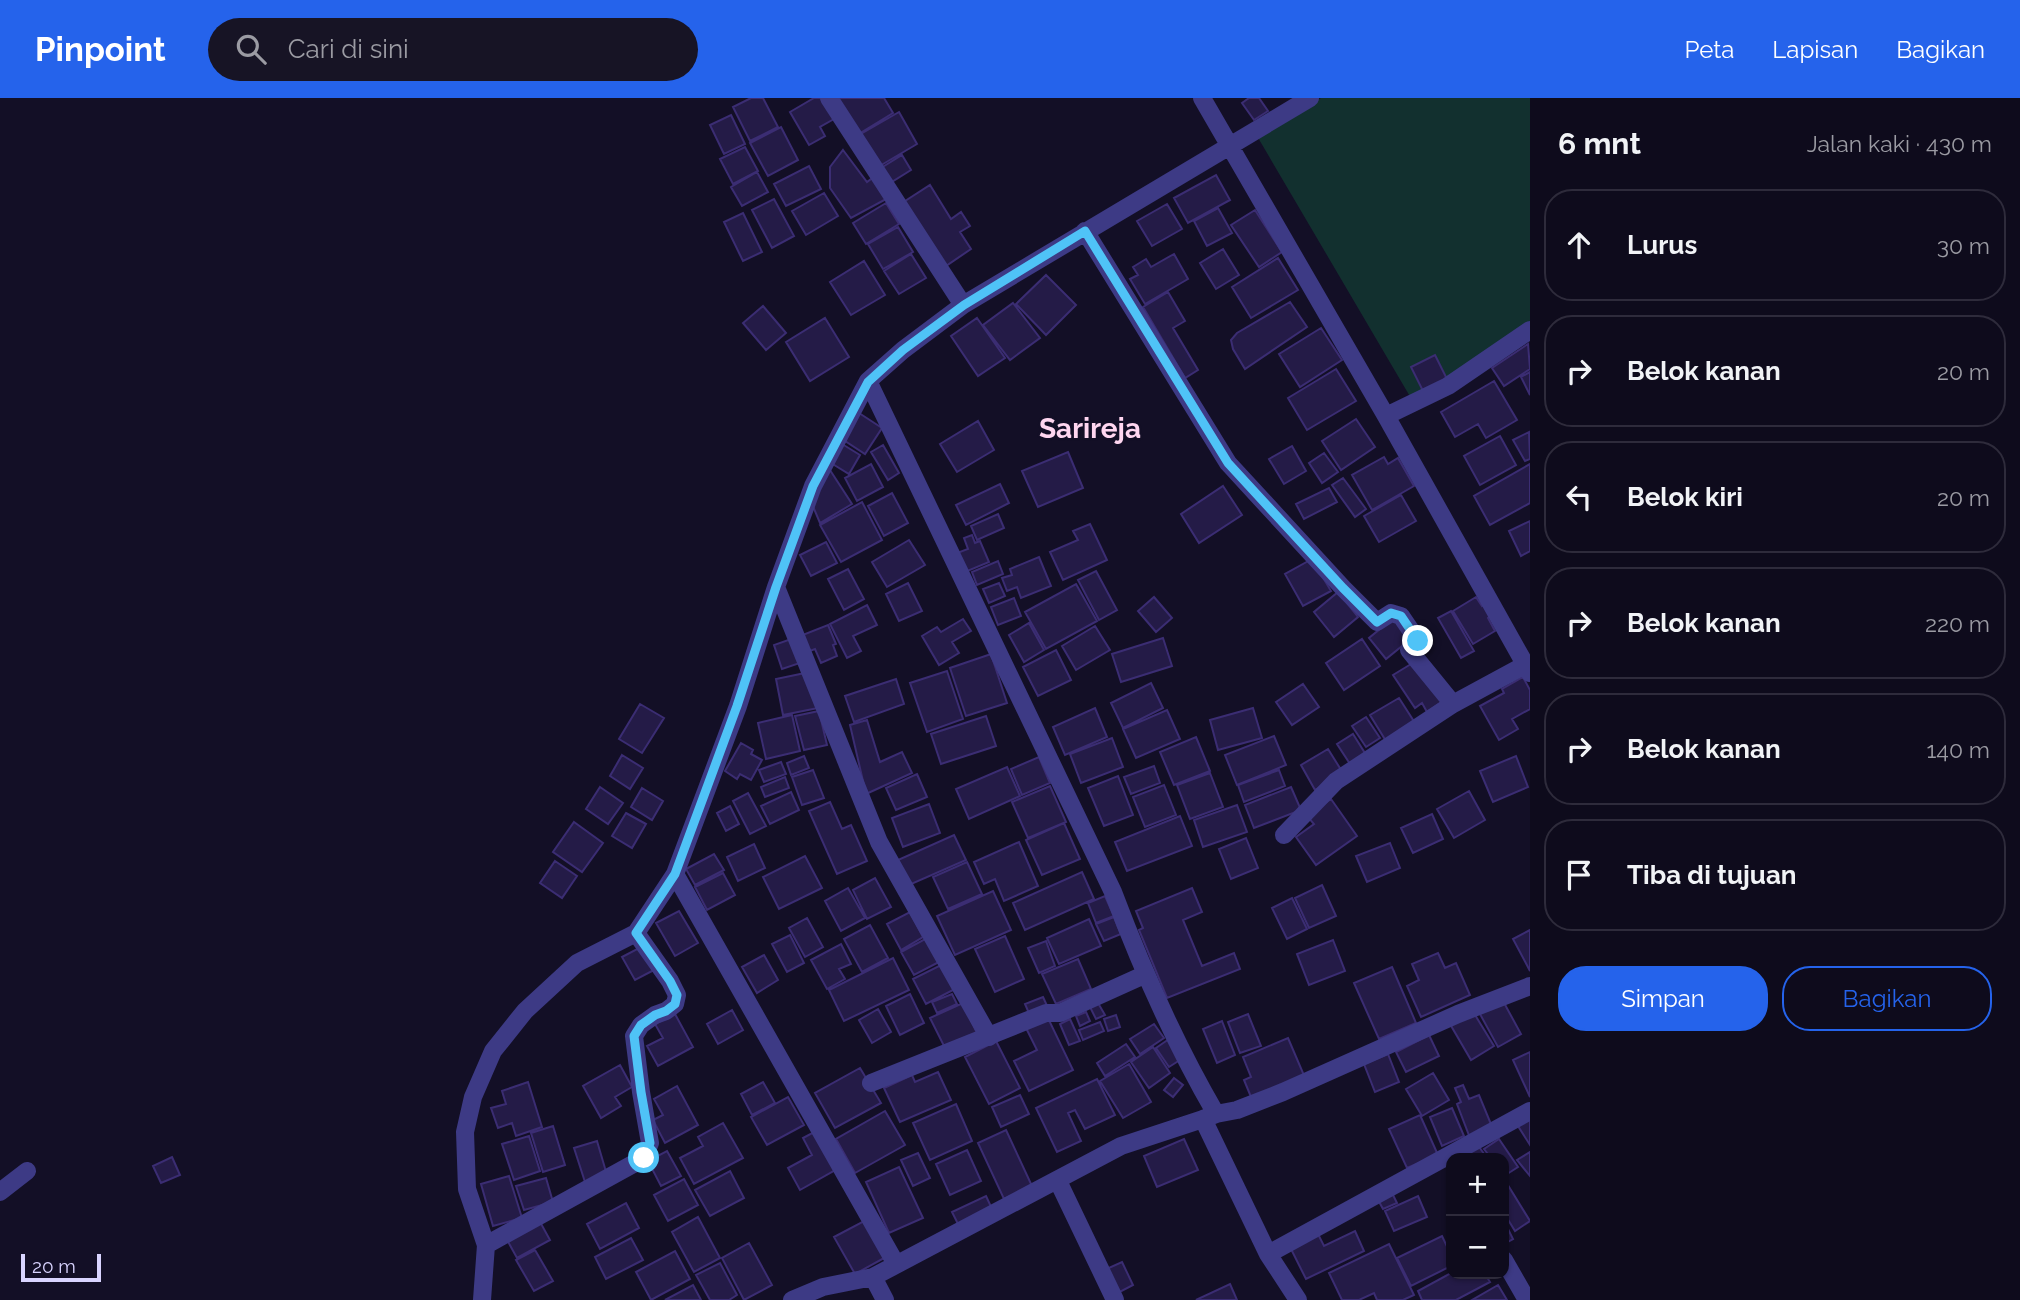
<!DOCTYPE html>
<html lang="id">
<head>
<meta charset="utf-8">
<style>
	body { margin:0; font-family:Raleway,sans-serif; background:#171425; color:#f1f3f6 }
	.controls { position:absolute; right:21px; bottom:21px; display:grid; overflow:hidden; border-radius:14px; box-shadow:0 2px 5px #0004 }
	.controls button { width:63px; height:63px; display:grid; place-items:center; padding:0; border:0; border-bottom:2px solid #2e2b3b; background:#0e0b1c; color:#f1f3f6; font:35px sans-serif }
	.scale { position:absolute; left:21px; bottom:18px; width:80px; box-sizing:border-box; padding-left:7px; border:4px solid #d9d4ff; border-top:0; font-size:19px; line-height:24px; white-space:nowrap; color:#d9d4ff; -webkit-text-stroke:5px #130f26; paint-order:stroke }
	.stop { position:absolute; width:21px; height:21px; margin:-16px; border:5px solid #4fc3f7; border-radius:50%; background:#fff }
	.stop.end { background:#4fc3f7; border-color:#fff; box-shadow:0 2px 7px #0008 }
	.list { margin:0; padding:0; list-style:none }
	h2 { display:flex; justify-content:space-between; align-items:center; height:91px; margin:0; padding:0 28px; font-size:30px }
	h2 small { font-size:23px; font-weight:400; color:#9b9ba3 }
	.list li { display:grid; grid-template-columns:46px 1fr auto; gap:21px; align-items:center; box-sizing:border-box; height:112px; margin:0 14px 14px; padding:0 14px; border:2px solid #2e2b3b; border-radius:28px }
	.list b { display:block; font-size:26px; white-space:nowrap }
	.list em { font-size:23px; font-style:normal; color:#9b9ba3 }
	.actions { display:flex; gap:14px; padding:21px 28px }
	.actions a { flex:1; padding:16px 0; border:2px solid #2563eb; border-radius:28px; text-align:center; font-size:24px; color:#2563eb }
	.actions .main { background:#2563eb; color:#fff }
	.icon { flex:none; width:38px; height:38px; fill:none; stroke:currentColor; stroke-width:2; stroke-linecap:round; stroke-linejoin:round }
	.map { position:relative; flex:none; width:1530px; height:1202px; overflow:hidden }
	header { display:flex; align-items:center; gap:42px; box-sizing:border-box; height:98px; padding:0 35px; background:#2563eb; color:#fff }
	header strong { font-size:33px }
	nav { display:flex; gap:38px; margin-inline-start:auto; font-size:24px }
	.search { width:490px; height:63px; background:#171425; display:flex; align-items:center; gap:18px; box-sizing:border-box; padding:0 24px; border-radius:38px; color:#9b9ba3; font-size:26px }
	main { display:flex }
	aside { flex:1; background:#0e0b1c }
	.map>svg:first-child { display:block }
	.green { fill:#12302f }
	.building { fill:#241b47; stroke:#3b2d73; stroke-width:2 }
	.lines { fill:none; stroke-linecap:round; stroke-linejoin:round }
	.minor { stroke:#3d3a85; stroke-width:18 }
	.route { stroke:#4fc3f7; stroke-width:9 }
	.labels { text-anchor:middle; dominant-baseline:central; stroke-width:5; stroke-linejoin:round; paint-order:stroke }
	.quarter-label { font-size:28px; font-weight:bold; fill:#ffd6f0; stroke:#130f26 }
</style>
</head>
<body>
<header>
<strong>Pinpoint</strong>
<div class="search"><svg class="icon" aria-label="search" viewBox="0 0 24 24"><circle cx="10" cy="10" r="6"/><path d="M15 15l6 6"/></svg>Cari di sini</div>
<nav><a>Peta</a><a>Lapisan</a><a>Bagikan</a></nav>
</header>
<main>
<div class="map">
<svg width="1530" height="1202" viewBox="0 0 1530 1202">
	<rect width="100%" height="100%" fill="#130f26"/>
	<path class="green" d="M1321,0H1530V241L1415,307L1257,38Z"/>
	<path class="building" d="M751,0H763L778,29L750,43L733,9Z
		M814,0H821L834,21L820,29L825,38L809,47L790,14Z
		M834,0H884L893,15L857,37Z
		M1249,0H1259L1268,13L1254,22L1242,5Z
		M899,14L917,46L878,69L859,37Z
		M731,17L745,46L724,56L710,27Z
		M781,29L798,62L768,78L750,45Z
		M745,49L758,73L733,86L720,61Z
		M843,52L867,84L875,78L888,100L851,120L830,90V69Z
		M902,57L911,72L890,85L881,70Z
		M809,68L821,91L786,108L774,86Z
		M757,74L768,94L742,108L731,89Z
		M1216,77L1230,102L1188,125L1174,100Z
		M930,87L951,121L961,114L970,128L960,134L971,151L943,170L902,105Z
		M824,95L838,118L806,137L792,113Z
		M774,101L794,138L772,150L752,112Z
		M886,105L899,126L866,146L853,125Z
		M1167,106L1182,131L1152,148L1137,123Z
		M1218,110L1232,135L1207,148L1194,123Z
		M1255,112L1282,154L1259,169L1231,127Z
		M743,115L762,154L743,163L724,124Z
		M898,129L913,154L883,171L868,146Z
		M1223,151L1239,177L1216,191L1200,165Z
		M911,156L926,180L899,196L884,173Z
		M1174,156L1188,181L1145,206L1130,181L1138,177L1133,169L1146,161L1151,169Z
		M1278,160L1298,192L1251,220L1232,189Z
		M864,163L885,197L851,217L830,184Z
		M1046,177L1076,207L1046,237L1016,206Z
		M1168,194L1185,223L1173,230L1198,272L1185,280L1143,209Z
		M1290,204L1307,229L1245,271L1233,251L1231,242L1237,235Z
		M1013,205L1040,240L1010,262L983,227Z
		M763,208L786,235L766,252L743,225Z
		M825,220L849,259L810,283L786,244Z
		M977,220L1005,260L978,278L951,238Z
		M1321,230L1342,262L1300,289L1279,256Z
		M1528,246L1530,271L1504,288L1492,270Z
		M1435,257L1447,281L1423,293L1411,269Z
		M1336,271L1356,303L1307,332L1288,300Z
		M1530,274V297L1521,279Z
		M1494,283L1517,322L1486,340L1478,326L1455,339L1441,314Z
		M859,315L882,330L865,356L842,341Z
		M1356,321L1375,349L1341,372L1322,343Z
		M978,323L994,352L957,374L940,346Z
		M1529,334L1530,361L1525,363L1513,342Z
		M1500,338L1516,367L1480,387L1464,358Z
		M842,346L860,357L849,376L831,365Z
		M883,347L899,375L888,382L871,354Z
		M1292,348L1306,373L1284,386L1269,361Z
		M1068,354L1083,390L1038,409L1022,373Z
		M1324,355L1338,374L1322,385L1309,365Z
		M1384,359L1388,366L1398,360L1414,388L1372,412L1352,377Z
		M871,366L883,389L857,403L845,380Z
		M1530,366V405L1490,427L1474,398Z
		M828,369L852,406L820,425L812,406Z
		M1343,380L1366,411L1355,419L1332,387Z
		M1000,386L1009,405L966,427L956,407Z
		M1223,388L1242,417L1199,445L1181,416Z
		M1329,390L1337,404L1304,421L1296,406Z
		M892,395L908,425L884,438L868,408Z
		M1401,397L1416,423L1379,444L1364,418Z
		M862,404L882,442L841,464L820,427Z
		M998,416L1004,430L977,442L971,428Z
		M1530,423V453L1521,458L1509,433Z
		M1090,426L1107,462L1063,482L1050,454L1078,442L1073,433Z
		M972,437L975,445L980,443L989,464L965,474L957,455L968,451L964,440Z
		M909,442L925,467L887,489L872,464Z
		M826,444L837,465L811,478L800,457Z
		M1039,459L1051,488L1021,500L1017,489L1007,493L1002,480L1012,477L1010,471Z
		M1312,461L1331,493L1303,508L1285,476Z
		M998,463L1003,476L977,487L972,474Z
		M848,471L864,501L844,512L828,481Z
		M1096,473L1117,512L1099,522L1078,482Z
		M908,485L922,513L899,523L886,496Z
		M999,485L1005,498L989,505L983,491Z
		M1076,486L1097,523L1046,551L1025,514Z
		M1338,494L1358,519L1334,539L1314,514Z
		M1154,499L1172,520L1156,534L1138,513Z
		M1476,499L1482,508L1485,506L1491,517L1488,520L1495,533L1473,546L1453,513Z
		M1014,500L1021,518L998,527L991,509Z
		M867,507L877,527L853,538L861,553L847,560L830,526Z
		M1451,513L1474,553L1461,560L1438,520Z
		M1396,518L1413,539L1386,561L1369,540Z
		M963,521L971,533L952,544L959,555L939,567L922,538L937,529L941,534Z
		M1029,525L1044,552L1024,564L1009,537Z
		M828,527L836,546L833,547L837,558L821,565L815,551L807,554L800,538Z
		M1095,528L1110,552L1076,572L1062,548Z
		M794,540L803,564L782,571L774,547Z
		M1163,540L1172,568L1121,584L1112,556Z
		M1362,541L1380,568L1344,592L1326,565Z
		M1056,552L1071,582L1038,598L1023,569Z
		M991,556L1007,605L966,618L950,570Z
		M1416,563L1443,603L1427,614L1422,605L1415,610L1393,577Z
		M947,573L963,621L927,634L910,585Z
		M810,574L818,610L783,617L776,581Z
		M1523,579L1530,592V611L1512,621L1518,631L1499,642L1480,608L1504,595L1502,591Z
		M896,581L904,606L854,624L845,598Z
		M1151,585L1163,610L1123,630L1111,605Z
		M1303,586L1319,609L1292,627L1276,604Z
		M1399,600L1415,625L1386,643L1370,617Z
		M640,606L664,620L642,655L619,641Z
		M1095,610L1107,639L1065,657L1053,629Z
		M1253,610L1262,640L1218,652L1210,622Z
		M1167,612L1180,641L1136,660L1123,631Z
		M819,613L827,647L804,652L795,618Z
		M792,617L800,653L766,661L758,625Z
		M986,618L996,648L941,666L931,636Z
		M1366,619L1380,640L1366,649L1352,628Z
		M867,622L880,664L902,654L912,675L866,696L850,627Z
		M1353,636L1368,660L1352,669L1337,646Z
		M1274,638L1286,667L1237,687L1225,657Z
		M1196,639L1210,673L1174,687L1160,654Z
		M1112,640L1123,669L1081,685L1070,656Z
		M741,645L753,652L751,656L762,662L751,682L740,676L737,681L725,673Z
		M1328,651L1343,675L1315,692L1301,667Z
		M622,657L643,670L630,691L610,678Z
		M804,658L809,670L791,677L787,665Z
		M1516,658L1528,689L1493,704L1480,673Z
		M1039,659L1050,685L1022,697L1011,671Z
		M781,664L786,676L764,684L759,672Z
		M1154,668L1160,685L1131,696L1124,679Z
		M1007,669L1020,698L969,721L956,691Z
		M813,672L824,700L802,707L792,679Z
		M1279,672L1285,688L1244,704L1238,687Z
		M1210,675L1223,709L1190,721L1177,687Z
		M917,676L927,699L896,712L886,690Z
		M1118,678L1133,717L1104,728L1088,690Z
		M785,679L789,690L765,699L761,689Z
		M1164,687L1176,717L1145,729L1133,699Z
		M1050,688L1066,724L1028,740L1012,704Z
		M600,689L623,705L608,726L586,711Z
		M1291,689L1301,712L1254,730L1245,707Z
		M642,690L663,703L652,722L631,709Z
		M1469,693L1485,722L1454,740L1437,711Z
		M791,694L799,712L770,726L761,708Z
		M748,695L766,728L750,736L733,703Z
		M1331,701L1357,738L1316,767L1296,739L1314,726L1307,718Z
		M830,704L842,731L851,727L867,763L837,776L809,713Z
		M929,706L940,735L903,749L892,720Z
		M1237,707L1247,734L1203,749L1194,722Z
		M730,708L739,726L726,733L717,715Z
		M626,715L646,726L632,750L612,738Z
		M1432,716L1443,741L1413,755L1401,730Z
		M1180,718L1192,748L1127,773L1115,744Z
		M574,724L603,745L582,774L553,754Z
		M1064,725L1080,761L1042,777L1026,742Z
		M954,737L966,762L909,787L898,762Z
		M1246,740L1258,770L1231,781L1219,751Z
		M1019,744L1038,788L1004,803L995,781L984,786L974,764Z
		M1390,745L1400,770L1367,784L1356,758Z
		M754,746L765,770L738,783L727,759Z
		M714,756L724,772L695,787L686,771Z
		M805,758L822,790L779,811L763,779Z
		M555,763L577,778L562,800L540,785Z
		M967,764L982,796L948,811L933,779Z
		M1082,774L1094,801L1025,832L1013,805Z
		M723,775L735,797L707,812L695,789Z
		M875,780L891,809L867,821L853,792Z
		M1322,787L1336,818L1309,830L1295,800Z
		M848,790L865,820L841,833L825,803Z
		M1192,790L1202,814L1183,822L1202,868L1234,855L1240,871L1167,900L1139,832L1143,830L1136,813Z
		M993,793L1011,832L955,857L937,818Z
		M1105,798L1114,818L1096,825L1088,805Z
		M1292,800L1307,831L1287,841L1272,810Z
		M679,813L698,845L675,858L656,825Z
		M910,814L923,839L901,852L887,826Z
		M1114,819L1121,836L1104,843L1096,826Z
		M807,820L823,849L805,859L789,830Z
		M1089,821L1101,848L1059,866L1047,840Z
		M870,827L888,860L862,874L844,841Z
		M1530,832V873L1513,841Z
		M790,837L804,865L787,874L772,846Z
		M1005,838L1024,881L995,894L975,851Z
		M927,840L939,864L914,877L901,854Z
		M1333,842L1345,873L1309,887L1297,856Z
		M1046,843L1055,868L1039,875L1028,850Z
		M841,846L851,866L839,871L845,881L827,891L811,862Z
		M641,849L654,872L635,882L622,859Z
		M1438,855L1445,870L1456,865L1470,897L1421,919L1407,888L1419,882L1412,866Z
		M764,857L778,882L757,895L742,869Z
		M893,860L909,892L844,923L829,892Z
		M1078,861L1091,891L1056,906L1042,876Z
		M943,866L955,891L926,906L913,881Z
		M1392,869L1416,925L1379,941L1354,885Z
		M910,896L924,925L900,937L886,908Z
		M952,896L957,906L937,915L932,904Z
		M1043,899L1049,912L1031,920L1025,906Z
		M1503,903L1521,936L1498,949L1480,916Z
		M963,905L977,935L945,950L930,920Z
		M1098,905L1105,917L1096,921L1090,909Z
		M878,911L891,934L872,945L859,922Z
		M732,912L743,932L718,946L707,926Z
		M1472,912L1494,948L1471,962L1450,926Z
		M1086,914L1090,923L1080,928L1076,918Z
		M675,916L693,949L658,968L647,948L663,940L655,926Z
		M1046,916L1073,972L1029,993L1014,963L1037,952L1024,926Z
		M1248,916L1261,948L1240,955L1228,924Z
		M1116,917L1120,929L1108,933L1104,921Z
		M1070,921L1080,943L1069,947L1060,926Z
		M1222,923L1235,957L1217,965L1203,931Z
		M1100,924L1104,933L1083,942L1079,932Z
		M1154,926L1164,940L1140,956L1130,941Z
		M1429,937L1439,958L1406,974L1396,954Z
		M1288,940L1306,982L1251,999L1244,982L1251,979L1243,959Z
		M1169,941L1183,960L1169,969L1156,950Z
		M996,943L1020,990L989,1006L965,959Z
		M1126,946L1135,959L1105,978L1097,965Z
		M1153,949L1170,975L1149,990L1131,964Z
		M1530,954V999L1513,962Z
		M1388,956L1399,984L1375,994L1364,966Z
		M1129,966L1151,1004L1123,1020L1100,983Z
		M620,967L632,989L615,999L621,1008L601,1020L583,988Z
		M860,970L881,1005L835,1030L815,995Z
		M938,974L951,1002L900,1024L884,990L912,977L915,984Z
		M1433,975L1449,1002L1422,1018L1406,991Z
		M1174,980L1183,987L1173,999L1164,992Z
		M1097,981L1115,1017L1085,1031L1075,1012L1068,1015L1081,1043L1057,1054L1036,1010Z
		M528,984L542,1029L516,1038L512,1025L498,1030L491,1010L506,1006L502,993Z
		M763,984L775,1005L752,1017L741,996Z
		M1463,987L1469,1001L1479,997L1493,1031L1470,1040L1457,1006L1461,1004L1455,990Z
		M677,988L698,1027L665,1045L653,1022L663,1017L654,1001Z
		M1020,997L1029,1016L1001,1029L992,1009Z
		M788,999L804,1027L767,1047L751,1019Z
		M956,1006L972,1043L930,1062L913,1025Z
		M1452,1010L1464,1038L1442,1048L1430,1019Z
		M885,1013L905,1047L855,1075L836,1041Z
		M1420,1017L1438,1057L1407,1070L1389,1031Z
		M1530,1021V1047L1518,1028Z
		M723,1025L743,1060L694,1086L680,1060L703,1048L698,1039Z
		M553,1028L565,1067L543,1074L531,1035Z
		M1006,1032L1032,1088L1004,1101L978,1045Z
		M816,1033L837,1071L800,1092L788,1070L812,1057L803,1040Z
		M529,1038L540,1073L514,1082L502,1046Z
		M1184,1041L1198,1072L1157,1089L1144,1058Z
		M1499,1041L1518,1069L1504,1078V1060H1491L1484,1051Z
		M597,1043L607,1077L585,1084L574,1050Z
		M1477,1046L1487,1060H1455Z
		M967,1052L981,1083L950,1097L936,1066Z
		M667,1053L681,1078L661,1088L648,1063Z
		M1530,1054V1078L1517,1062Z
		M918,1055L930,1080L913,1088L901,1062Z
		M172,1059L180,1077L161,1085L153,1068Z
		M899,1069L923,1120L889,1135L866,1084Z
		M730,1073L744,1100L710,1118L695,1092Z
		M509,1078L522,1120L493,1128L481,1086Z
		M546,1080L553,1104L524,1112L516,1088Z
		M684,1081L698,1107L668,1123L654,1097Z
		M1506,1084L1530,1123L1515,1133L1507,1120L1504,1122V1086Z
		M1391,1093L1397,1105L1383,1111L1377,1100Z
		M986,1098L993,1113L959,1128L952,1114Z
		M1418,1098L1427,1119L1394,1133L1385,1113Z
		M626,1105L639,1130L600,1151L587,1126Z
		M698,1119L720,1160L694,1174L672,1134Z
		M539,1122L550,1142L517,1160L506,1140Z
		M866,1122L886,1159L855,1176L834,1139Z
		M1507,1129L1513,1141L1504,1146V1131Z
		M1355,1133L1364,1153L1306,1181L1289,1147L1317,1134L1324,1148Z
		M1442,1138L1451,1157V1168L1411,1188L1397,1160Z
		M631,1140L643,1162L606,1181L595,1159Z
		M749,1145L772,1187L744,1202L722,1160Z
		M1389,1146L1414,1197L1403,1202H1377L1374,1195L1359,1202H1342L1329,1175Z
		M535,1152L553,1183L534,1193L516,1162Z
		M675,1153L690,1181L651,1202L636,1174Z
		M1122,1164L1133,1187L1114,1197L1102,1173Z
		M720,1165L737,1197L729,1202H710L696,1177Z
		M1451,1175L1485,1176L1490,1184L1456,1202H1422L1418,1193Z
		M1230,1186L1237,1202H1196Z
		M693,1187L701,1202H665Z
		M1498,1187L1507,1202H1472Z"/>
	<g class="lines">
		<path class="minor" d="M829,0L963,207
			M1202,0L1386,318L1530,575
			M1085,133L1228,365L1343,490L1377,524L1391,515L1401,518L1418,543L1409,552L1453,606
			M868,283L1113,794C1142,871 1174,944 1216,1016L1203,1021L1268,1156L1298,1202
			M1386,318L1448,288L1530,232
			M776,489L879,744L989,939
			M1284,737L1336,683L1453,606L1525,567
			M675,776L896,1166
			M871,985L1046,915H1060L1144,877
			M1216,1016L1237,1012L1283,994L1458,916L1530,888
			M1058,1083L1115,1202
			M0,1094L27,1073
			M486,1147L644,1060L650,1045L641,994L634,938L641,927L655,917L666,913L675,906L677,897L670,883L636,835
			M1268,1156L1530,1013
			M1504,1162L1527,1202
			M873,1179L1121,1048L1203,1021
			M482,1202L486,1147L467,1091L465,1034L473,999L493,953L525,913L577,865L636,835L675,776L738,608L776,489L813,388L868,283L903,252L963,207L1310,0
			M792,1202L823,1189L873,1179L885,1202"/>
	</g>
	<g class="lines">
		<path class="route" d="M644,1060L650,1045L641,994L634,938L641,927L655,917L666,913L675,906L677,897L670,883L636,835L675,776L737,608L776,489L813,388L868,284L903,252L964,207L1085,133L1228,365L1343,490L1377,524L1391,515L1401,518L1418,543"/>
	</g>
	<g class="labels">
		<g class="quarter-label">
			<text x="1090" y="330">Sarireja</text>
		</g>
	</g>
</svg>
<div class="controls">
<button>+</button>
<button>−</button>
</div>
<div class="scale">20 m</div>
<div class="stop" style="left:644px;top:1060px"></div>
<div class="stop end" style="left:1418px;top:543px"></div>
</div>
<aside>
<h2>6 mnt<small>Jalan kaki · 430 m</small></h2>
<ul class="list">
<li><svg class="icon" aria-label="ahead" viewBox="0 0 24 24"><path d="M12 20V5M6 11l6-6 6 6"/></svg><div><b>Lurus</b></div><em>30 m</em></li>
<li><svg class="icon" aria-label="right" viewBox="0 0 24 24"><path d="M7 20v-9h11M14 6l5 5-5 5"/></svg><div><b>Belok kanan</b></div><em>20 m</em></li>
<li><svg class="icon" aria-label="left" viewBox="0 0 24 24"><path d="M17 20v-9H6M10 6l-5 5 5 5"/></svg><div><b>Belok kiri</b></div><em>20 m</em></li>
<li><svg class="icon" aria-label="right" viewBox="0 0 24 24"><path d="M7 20v-9h11M14 6l5 5-5 5"/></svg><div><b>Belok kanan</b></div><em>220 m</em></li>
<li><svg class="icon" aria-label="right" viewBox="0 0 24 24"><path d="M7 20v-9h11M14 6l5 5-5 5"/></svg><div><b>Belok kanan</b></div><em>140 m</em></li>
<li><svg class="icon" aria-label="arrive" viewBox="0 0 24 24"><path d="M6 21V4h12l-3 4 3 4H6"/></svg><div><b>Tiba di tujuan</b></div></li>
</ul>
<div class="actions"><a class="main">Simpan</a><a>Bagikan</a></div>
</aside>
</main>
</body>
</html>
